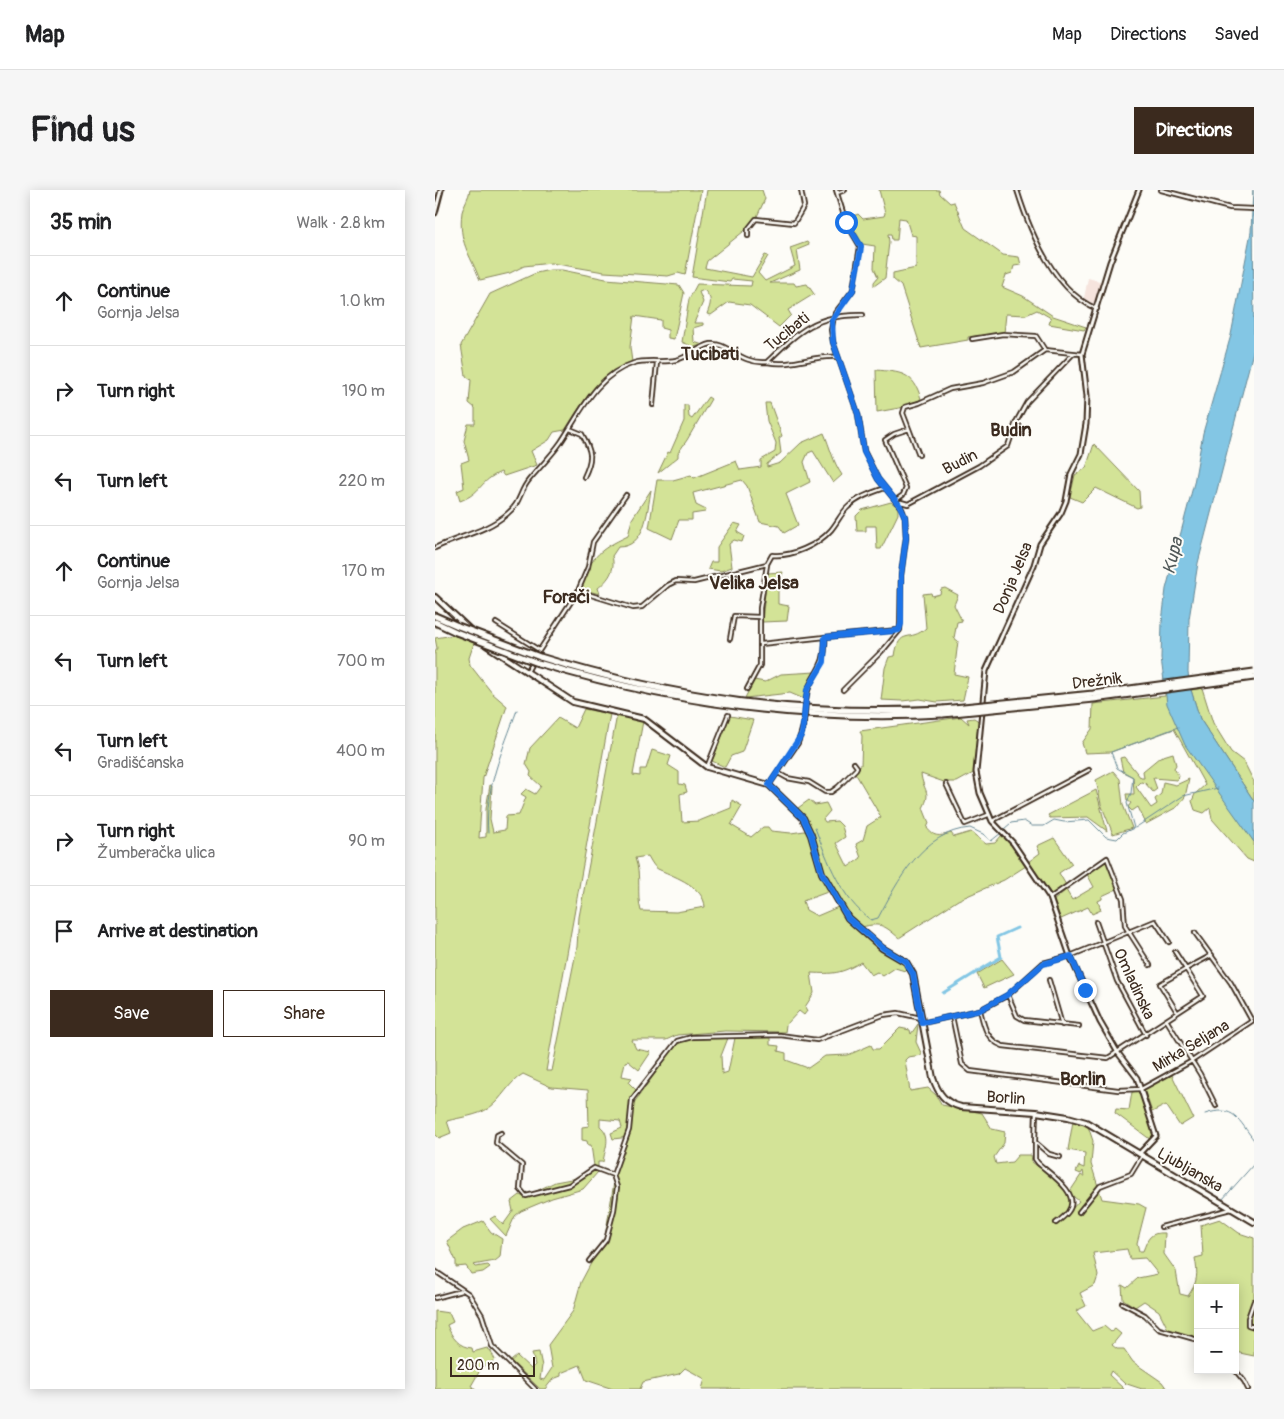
<!DOCTYPE html>
<html lang="en">
<head>
<meta charset="utf-8">
<style>
	body { margin:0; font-family:Pangolin,sans-serif; background:#f6f6f6; color:#202124 }
	.controls { position:absolute; right:15px; bottom:15px; display:grid; overflow:hidden; border-radius:0px; box-shadow:0 2px 12px #0003 }
	.controls button { width:45px; height:45px; display:grid; place-items:center; padding:0; border:0; border-bottom:1px solid #e0e0e0; background:#fff; color:#202124; font:25px sans-serif }
	.scale { position:absolute; left:15px; bottom:12px; width:85px; box-sizing:border-box; padding-left:5px; border:2px solid #3b2a1e; border-top:0; font-size:14px; line-height:18px; white-space:nowrap; color:#3b2a1e; -webkit-text-stroke:4px #fdfcf7; paint-order:stroke }
	.stop { position:absolute; width:15px; height:15px; margin:-11px; border:4px solid #1a73e8; border-radius:50%; background:#fff }
	.stop.end { background:#1a73e8; border-color:#fff; box-shadow:0 1px 5px #0008 }
	.list { margin:0; padding:0; list-style:none }
	h2 { display:flex; justify-content:space-between; align-items:center; height:65px; margin:0; padding:0 20px; font-size:21px }
	h2 small { font-size:16px; font-weight:400; color:#757577 }
	.list li { display:grid; grid-template-columns:32px 1fr auto; gap:15px; align-items:center; box-sizing:border-box; height:90px; padding:0 20px; border-top:1px solid #e0e0e0 }
	.list b { display:block; font-size:19px; white-space:nowrap }
	.list p { margin:0; font-size:16px; white-space:nowrap; color:#757577 }
	.list em { font-size:16px; font-style:normal; color:#757577 }
	.actions { display:flex; gap:10px; padding:15px 20px }
	.actions a { flex:1; padding:11px 0; border:1px solid #3b2a1e; border-radius:0px; text-align:center; font-size:18px; color:#3b2a1e }
	.actions .main { background:#3b2a1e; color:#fff }
	.icon { flex:none; width:28px; height:28px; fill:none; stroke:currentColor; stroke-width:2; stroke-linecap:round; stroke-linejoin:round }
	.map { position:relative; flex:none; width:819px; height:1199px; overflow:hidden; border-radius:0px }
	header { display:flex; align-items:center; gap:30px; box-sizing:border-box; height:70px; padding:0 25px; background:#fff; border-bottom:1px solid #e0e0e0 }
	header strong { font-size:24px }
	nav { display:flex; gap:28px; margin-inline-start:auto; font-size:18px }
	.intro { display:flex; align-items:center; justify-content:space-between; box-sizing:border-box; height:120px; padding:0 30px }
	h1 { margin:0; font-size:35px }
	.button { padding:12px 22px; border-radius:0px; background:#3b2a1e; color:#fff; font-size:18px; font-weight:700 }
	main { display:flex; gap:30px; padding:0 30px }
	aside { flex:1; background:#fff; border-radius:0px; box-shadow:0 2px 12px #0003 }
	.map>svg:first-child { display:block }
	.built { fill:#f6e4dd }
	.green { fill:#d3e397; stroke:#87865a; fill-rule:evenodd }
	.water { fill:#83c6e4; stroke:#668895 }
	.lines { fill:none; stroke-linecap:round; stroke-linejoin:round }
	.stream { stroke:#668895; stroke-width:1 }
	.canal { stroke:#83c6e4; stroke-width:3 }
	.minor-casing { stroke:#3b2a1e; stroke-width:6 }
	.secondary-casing { stroke:#3b2a1e; stroke-width:7 }
	.primary-casing { stroke:#3b2a1e; stroke-width:8 }
	.motorway-casing { stroke:#3b2a1e; stroke-width:9 }
	.minor { stroke:#fdfcf7; stroke-width:2.5 }
	.secondary { stroke:#fdfcf7; stroke-width:3 }
	.primary { stroke:#fdfcf7; stroke-width:4 }
	.motorway { stroke:#fdfcf7; stroke-width:5 }
	.minor-bridge-casing { stroke:#3b2a1e; stroke-width:6; stroke-linecap:butt }
	.motorway-bridge-casing { stroke:#3b2a1e; stroke-width:9; stroke-linecap:butt }
	.minor-bridge { stroke:#fdfcf7; stroke-width:2.5 }
	.motorway-bridge { stroke:#fdfcf7; stroke-width:5 }
	.route { stroke:#1a73e8; stroke-width:6 }
	.labels { text-anchor:middle; dominant-baseline:central; stroke-width:4; stroke-linejoin:round; paint-order:stroke }
	.street-label { font-size:16px; fill:#3b2a1e; stroke:#fdfcf7 }
	.neighbourhood-label { font-size:18px; font-weight:bold; fill:#3b2a1e; stroke:#fdfcf7 }
	.water-label { font-size:18px; font-style:italic; fill:#515959; stroke:#fdfcf7 }
	.quarter-label { font-size:19px; font-weight:bold; fill:#3b2a1e; stroke:#fdfcf7 }
</style>
</head>
<body>
<header>
<strong>Map</strong>
<nav><a>Map</a><a>Directions</a><a>Saved</a></nav>
</header>
<div class="intro"><h1>Find us</h1><a class="button">Directions</a></div>
<main>
<aside>
<h2>35 min<small>Walk · 2.8 km</small></h2>
<ul class="list">
<li><svg class="icon" aria-label="ahead" viewBox="0 0 24 24"><path d="M12 20V5M6 11l6-6 6 6"/></svg><div><b>Continue</b><p>Gornja Jelsa</p></div><em>1.0 km</em></li>
<li><svg class="icon" aria-label="right" viewBox="0 0 24 24"><path d="M7 20v-9h11M14 6l5 5-5 5"/></svg><div><b>Turn right</b></div><em>190 m</em></li>
<li><svg class="icon" aria-label="left" viewBox="0 0 24 24"><path d="M17 20v-9H6M10 6l-5 5 5 5"/></svg><div><b>Turn left</b></div><em>220 m</em></li>
<li><svg class="icon" aria-label="ahead" viewBox="0 0 24 24"><path d="M12 20V5M6 11l6-6 6 6"/></svg><div><b>Continue</b><p>Gornja Jelsa</p></div><em>170 m</em></li>
<li><svg class="icon" aria-label="left" viewBox="0 0 24 24"><path d="M17 20v-9H6M10 6l-5 5 5 5"/></svg><div><b>Turn left</b></div><em>700 m</em></li>
<li><svg class="icon" aria-label="left" viewBox="0 0 24 24"><path d="M17 20v-9H6M10 6l-5 5 5 5"/></svg><div><b>Turn left</b><p>Gradišćanska</p></div><em>400 m</em></li>
<li><svg class="icon" aria-label="right" viewBox="0 0 24 24"><path d="M7 20v-9h11M14 6l5 5-5 5"/></svg><div><b>Turn right</b><p>Žumberačka ulica</p></div><em>90 m</em></li>
<li><svg class="icon" aria-label="arrive" viewBox="0 0 24 24"><path d="M6 21V4h12l-3 4 3 4H6"/></svg><div><b>Arrive at destination</b></div></li>
</ul>
<div class="actions"><a class="main">Save</a><a>Share</a></div>
</aside>
<div class="map">
<svg width="819" height="1199" viewBox="0 0 819 1199">
	<rect width="100%" height="100%" fill="#fdfcf7"/>
	<filter id="ink" filterUnits="userSpaceOnUse"><feTurbulence type="fractalNoise" baseFrequency=".02" numOctaves="2"/><feDisplacementMap in="SourceGraphic" scale="10" xChannelSelector="R" yChannelSelector="G"/><feConvolveMatrix kernelMatrix="1 2 1 2 8 2 1 2 1" color-interpolation-filters="sRGB"/></filter>
	<g filter="url(#ink)">
		<path class="built" d="M653,88L668,92L661,115L649,108Z"/>
		<path class="green" d="M35,0H266L250,85L243,83L233,86L169,82L116,73L89,76L75,83L45,90C35,64 23,52 27,22C29,14 34,7 35,0Z
			M272,0H327L330,9L319,33L272,71L270,78L317,87L330,65L333,66L323,83L330,91L360,76L355,58L372,52L374,55L362,60L365,80L335,93H359L361,96L372,94L379,104L353,120L356,125L344,137L315,115L294,112L276,125L272,124C276,113 278,109 269,100L264,102L268,112L259,133H268V135L258,138L259,152L268,155L258,157L247,152L254,109L262,94L316,96L317,91L297,89L295,92L257,87Z
			M444,0H504L505,4L515,13L519,12L530,38L568,65L584,67L586,75L579,76L577,83L571,85L567,97L588,106L618,126L651,137L649,140L614,134L616,128L602,120L591,125L571,124L569,143L533,147V150L486,158L466,96L458,89V83L481,78V46L476,45L471,29L464,28L462,50H457L456,44H453L454,52L450,88L439,96V92L443,87L439,78L440,56L427,54L414,29L423,24L428,29L449,26L450,23Z
			M115,80H127L171,89L244,95L249,103L239,149L233,148V140L226,138V130L199,126L195,157L197,172C161,189 151,207 130,240L119,242L114,250L96,261L102,275L69,286L66,282C44,291 47,303 25,311L22,301L29,298L26,273L34,270L29,251L33,234H40V218L34,213L36,190L31,186L26,155L55,104L101,83Z
			M441,180C465,182 479,182 486,209L470,217L442,222Z
			M273,207L276,209L252,250L243,263V267L223,283L233,262L235,263L249,231V215H253L254,227L257,229Z
			M330,213H335L347,246L344,248L346,263L332,274V277L345,273L366,253L389,243C395,257 398,272 407,285L398,293L378,261L373,263L369,272L375,292L351,304L363,335L349,343L344,336L325,332L312,296L307,290L258,303L261,315L271,320L270,322L257,324V330H244L237,349L214,338L222,290H238L256,285L259,288L301,271L305,280L326,277V270L340,262L341,253L332,231Z
			M659,254L704,301L705,317L702,318L661,298L647,312L635,307L640,285L651,278Z
			M216,300C212,322 211,357 183,357L177,366C181,380 173,390 163,398L165,404L145,399C157,367 161,361 193,346L197,329Z
			M456,312L463,317V324L446,359H442L441,336H431V341H422L421,326L427,320Z
			M299,333L306,335L302,342L309,346L307,352L299,350L294,354L297,377L286,381L273,379L276,372H282V357Z
			M348,382L343,399V414L354,416L352,431L327,432L332,383Z
			M510,398L523,405L519,415L527,431L522,432L519,448L523,451L519,484L533,487L528,510L502,512L485,509L467,511L446,510L450,478L454,467L460,466C464,437 475,453 491,438L488,404L496,403L497,406L505,404L506,399Z
			M19,445L39,453L34,468L35,475L57,503L72,516L48,588L44,648L51,647V619L55,595L57,596L55,629L58,642L70,640L71,626L84,625L91,607L86,604L91,599L100,604L106,596L95,586L96,582L91,574L95,558L123,528L140,538L149,519L175,524L111,881H117L142,757L144,727L182,525L208,531L198,585L205,586V579H211L217,560L236,566L233,575L244,582V594L250,595L252,602L245,604L247,632L264,631L296,618L297,610L307,616L296,635L316,647L328,637H333L336,641L356,643L376,640L363,618L374,610L380,615L391,613L395,621L388,629L390,632L402,631L407,636L410,647L401,653L413,677L426,668L421,654L428,650L432,636L446,627L419,581L422,577L426,575L427,546L425,541L526,527L534,534L532,529L539,528L545,532L540,582L522,592H509L486,584C488,601 497,601 488,618L494,633L492,638C499,648 506,646 516,643L519,647L536,642L551,654L560,653L567,645L578,656L591,676L569,690L523,710L464,748C450,736 446,732 427,737L410,720L398,700L368,711L371,720L382,726L403,717L445,760L472,776L470,781L460,778L448,786L442,782L436,785L426,772C406,784 398,784 376,783L379,803L370,817L372,821L369,825L364,821L351,835L350,842L290,841L242,845L231,850H197L201,859L216,862L204,880L193,871L190,872L187,886L197,888L194,893L201,900L197,907L198,914L240,856L249,850L258,849L293,848L286,866L287,884L293,882L300,848H335V855L344,856L343,861L351,863V870L373,878L390,866L413,865L436,855L438,859H444L465,838L475,840L476,844L483,834L481,852L487,865L473,867L470,870L475,901L493,898L501,905L507,915L547,923L557,939L570,942L569,953L559,967L561,974L577,972L583,965H596L597,972L621,990L632,1001L637,1019L644,1011L634,1003L646,985L649,987L648,981L646,984L641,982L644,976L649,978L650,963L633,960L638,931L653,936L658,951L656,974L667,1009L704,1014L711,1018L702,1053L704,1061H708C713,1048 715,1042 730,1043L729,1064L741,1081L745,1104L753,1106C763,1092 763,1084 760,1068L768,1066L766,1035L785,1029L804,1043L819,1048V1166L800,1162V1098H763V1148L733,1139L724,1121L709,1111L700,1117L688,1109L687,1095L692,1098L703,1088L723,1084L710,1068L695,1069L692,1059L658,1063L663,1086L660,1095L645,1103L651,1116L641,1121L657,1141L669,1136L676,1142L680,1139L686,1144L677,1155L682,1159H689L698,1172L727,1192L732,1199H707L689,1193L676,1181L674,1185L689,1199H267L270,1189L250,1178L244,1184L208,1192L205,1199H178L151,1190L145,1175L126,1183V1186L118,1189L110,1199H105L76,1171L82,1166L96,1179L100,1175L97,1163L104,1162L107,1176L105,1189L109,1190L117,1178L113,1155L138,1121L146,1092L170,1047L182,974L194,947L178,949L176,943L187,938L185,931L165,929V936C177,946 170,958 168,972H163V982L148,999L117,1008L86,1021L80,1026L71,1046L55,1029L60,1026L68,1035L78,1021L76,1012L85,1005L89,1007L120,992L142,988L159,976L156,955H153L152,951L147,950V937L154,936L153,900L116,897L88,884C74,892 67,909 54,918C42,926 26,927 12,931L16,943L4,948L0,944V463L2,458L0,448ZM213,666C216,671 219,678 225,680C241,687 269,697 270,717L241,722L206,721C201,704 207,687 200,668Z
			M381,482L370,500L369,509L355,503L310,508L319,490L330,492L346,484Z
			M767,498L778,533L796,562L809,572L819,592V611L765,529L756,500Z
			M730,502L793,613L819,652V672L812,669L777,629L775,618L769,623L760,620L757,611L760,604L770,595L739,539L676,562L650,563L647,553L657,539L658,514L730,506Z
			M295,526L318,530L307,562L296,566L290,577L277,571Z
			M738,563L741,575L739,578L743,585L742,590L718,588L722,599L718,602L710,593L706,592L701,597L716,618L722,614L720,609L726,604L728,592L741,595L754,589L750,607L742,617L711,634L703,617L697,621L693,617L696,613L692,610L691,604H699L698,587L688,582L685,568L689,567L706,588H709L708,581L725,567Z
			M678,581L685,589L688,615L697,638L678,644L666,614L661,590Z
			M661,600L672,641L653,627L615,628L613,625Z
			M619,648L637,674L624,683L631,695L617,705L593,672L605,663L602,656Z
			M672,671L682,699L667,706V709L663,711L666,720L657,724L653,717L626,729L618,711L631,700L637,710L659,697L652,684Z
			M567,769L579,784L549,798L542,784Z
			M737,885L758,928L745,936L731,915L717,922L709,899Z
			M704,901L719,947L716,950L680,923L681,919L694,920L697,902Z
			M48,1031L56,1042L67,1049L65,1067L60,1071L38,1075L40,1077L53,1075L55,1077L48,1082L36,1084L31,1076L21,1077V1071L12,1051L28,1039Z
			M0,1121L14,1123L18,1132L12,1135C17,1148 24,1157 37,1158L38,1162L52,1158L56,1161L60,1170L47,1177L36,1196L41,1199H0Z"/>
		<path class="water" d="M818,0L819,158L763,373L754,429L753,483L756,500L765,529L819,611V652L750,555L732,514L726,468L727,432L731,399L759,293L768,243L796,145L816,42Z"/>
		<g class="lines">
			<path class="stream" d="M380,638C393,671 406,709 436,730L443,728C463,691 487,642 535,638L548,644L556,651L566,643
				M700,638L748,606L783,598
				M569,639L576,633L589,631L597,636H609L619,630L629,632L654,630L671,647L682,649L688,643L699,638L692,613L696,603L698,587L682,578L676,562L743,537
				M53,643C49,599 68,560 82,520
				M770,924C800,914 803,930 819,950
				M787,1010L819,974"/>
			<path class="canal" d="M508,803L566,767L562,747L582,738"/>
			<defs>
				<path id="minor" d="M401,0L411,32L425,56L418,100L400,123L396,140L398,152L423,224L429,261L443,289L467,319L470,327L471,348L466,385L465,440L450,458L408,500
					M582,0C595,42 619,101 662,119
					M726,0L795,18L819,19
					M402,3L410,0
					M313,46V39L321,29L359,33L369,16L366,0
					M537,149L568,144L601,146L610,160L647,164
					M332,172C358,177 378,165 403,167
					M218,215L222,172
					M135,239L147,244C157,262 158,268 149,287
					M484,265L468,223L470,217L484,213L515,199L548,193L579,182L610,160
					M461,310L468,305L471,298L450,250L459,244L474,239
					M465,316L466,312L473,314L544,276L573,256L581,232L592,212L638,164
					M0,358C24,346 51,342 72,324C86,313 84,302 94,290C104,278 117,265 126,252C146,222 161,185 199,173C212,169 228,173 241,170C254,167 263,157 276,154C292,152 306,175 332,172C364,141 380,124 428,125
					M143,401L198,418L207,417L233,395L241,391L259,392L332,374L337,365C357,367 383,355 396,340C402,333 406,324 412,318C423,307 436,303 450,298
					M61,433L104,460
					M295,449L299,426L325,427
					M326,454L390,447
					M102,464L143,401L153,377L158,352L191,305
					M92,482L98,471
					M312,499L325,475V418L332,375
					M371,510C374,483 392,481 390,447L463,440
					M272,577L293,525
					M343,583L352,588L374,592L390,602H396L403,597L421,579L422,577L419,573
					M511,594L530,634L553,625
					M334,595L363,553L369,533
					M557,631L654,580
					M615,708L672,668L688,709L690,736L715,775
					M661,732L682,791L711,845
					M740,762L751,779L725,794L742,822
					M614,790L627,835
					M573,805L582,826L589,830L644,836
					M545,820C549,836 551,850 568,856L673,868L768,806L751,779L777,765
					M517,826L527,874L535,881L683,900L706,899L757,871L817,831L796,793L760,743
					M732,831L765,884L781,916
					M487,833L545,820L573,805L608,773L635,766L720,731L734,752
					M601,922L600,952L614,964L625,967
					M66,943L62,945L61,953L87,975L85,999L91,1006L134,995L159,978L178,985
					M600,952V969L603,973C615,984 647,1004 633,1022C630,1026 625,1030 621,1033
					M644,1022L665,996L696,984L707,966
					M726,1037L796,1019
					M154,1071L171,1050L179,1020L182,997L178,985L194,940L197,909L242,851L257,847L345,845L382,850L448,825L463,823L486,828
					M0,1081L34,1104L47,1125L57,1156L100,1199
					M0,1108L26,1101
					M819,1111L813,1128V1135L819,1137
					M687,1113L710,1125L724,1139L763,1150
					M800,1180L809,1191L813,1199"/>
				<path id="secondary" d="M0,23L6,0
					M704,964L721,946L702,888L683,863L665,832L635,766L615,708L578,653L557,631L545,603L541,582L551,481L599,375L605,354L626,323L631,311L636,284L646,264L651,234L652,206L647,164L675,72L704,0"/>
				<path id="primary" d="M0,407L46,450
					M51,455L138,512L209,529L272,577L334,595L368,628L376,645L387,683L413,728L447,758L471,772L478,784L498,888C503,903 510,913 526,917L601,922L633,927L651,932L819,1032"/>
				<path id="motorway" d="M0,426L23,436
					M0,432L21,442
					M105,467C241,509 366,526 508,519
					M103,473C236,513 369,532 508,524"/>
			</defs>
			<use href="#minor" class="minor-casing"/>
			<use href="#secondary" class="secondary-casing"/>
			<use href="#primary" class="primary-casing"/>
			<use href="#motorway" class="motorway-casing"/>
			<use href="#minor" class="minor"/>
			<use href="#secondary" class="secondary"/>
			<use href="#primary" class="primary"/>
			<use href="#motorway" class="motorway"/>
			<defs>
				<path id="minor-bridge" d="M369,533L371,510"/>
				<path id="motorway-bridge" d="M23,436L105,467
					M21,442L103,473
					M508,519L658,504L819,482
					M508,524L659,509L819,487"/>
			</defs>
			<use href="#minor-bridge" class="minor-bridge-casing"/>
			<use href="#motorway-bridge" class="motorway-bridge-casing"/>
			<use href="#minor-bridge" class="minor-bridge"/>
			<use href="#motorway-bridge" class="motorway-bridge"/>
		</g>
	</g>
	<g class="lines" filter="url(#ink)">
		<path class="route" d="M411,32L426,56L425,64L418,100L397,130L398,152L423,224L429,262L443,289L465,316L470,327L471,348L466,385V434L464,440L459,441L390,447L389,472L372,500L367,544L334,595L368,628L376,645L387,683L413,728L448,758L471,772L478,784L487,833L545,820L572,805L608,774L636,766L650,800"/>
	</g>
	<g class="labels">
		<g class="street-label">
			<text transform="translate(352 142) rotate(-38)">Tucibati</text>
			<text transform="translate(525 272) rotate(-27)">Budin</text>
			<text transform="translate(578 388) rotate(-67)">Donja Jelsa</text>
			<text transform="translate(662 491) rotate(-7)">Drežnik</text>
			<text transform="translate(699 794) rotate(65)">Omladinska</text>
			<text transform="translate(756 856) rotate(-31)">Mirka Seljana</text>
			<text transform="translate(571 908) rotate(4)">Borlin</text>
			<text transform="translate(755 980) rotate(30)">Ljubljanska</text>
		</g>
		<g class="neighbourhood-label">
			<text x="275" y="164">Tucibati</text>
			<text x="576" y="240">Budin</text>
			<text x="131" y="407">Forači</text>
		</g>
		<g class="water-label">
			<text transform="translate(738 366) rotate(-76)">Kupa</text>
		</g>
		<g class="quarter-label">
			<text x="319" y="393">Velika Jelsa</text>
			<text x="648" y="889">Borlin</text>
		</g>
	</g>
</svg>
<div class="controls">
<button>+</button>
<button>−</button>
</div>
<div class="scale">200 m</div>
<div class="stop" style="left:411px;top:32px"></div>
<div class="stop end" style="left:650px;top:800px"></div>
</div>
</main>
</body>
</html>
